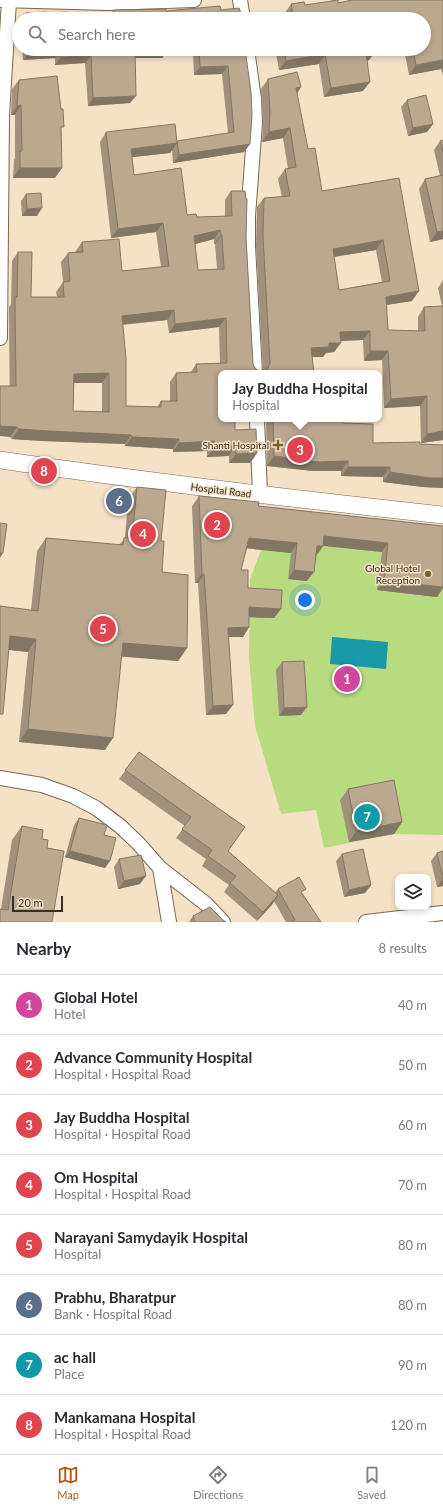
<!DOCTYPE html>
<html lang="en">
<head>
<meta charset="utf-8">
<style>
	body { margin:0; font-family:Lato,sans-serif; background:#f2f2f3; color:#2b2b33 }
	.controls { position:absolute; right:12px; bottom:12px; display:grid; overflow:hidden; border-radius:8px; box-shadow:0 2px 6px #0003 }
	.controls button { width:36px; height:36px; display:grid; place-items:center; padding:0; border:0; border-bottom:1px solid #e1e1e2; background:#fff; color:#2b2b33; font:20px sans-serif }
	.scale { position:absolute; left:12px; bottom:10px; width:51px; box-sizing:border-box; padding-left:4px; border:2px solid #372f25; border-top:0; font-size:11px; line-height:14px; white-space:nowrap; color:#372f25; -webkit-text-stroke:3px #f5e1c6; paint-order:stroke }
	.you { position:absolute; left:305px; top:600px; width:14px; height:14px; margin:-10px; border:3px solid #fff; border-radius:50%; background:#1a73e8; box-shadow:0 0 0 6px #1a73e833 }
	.badge { display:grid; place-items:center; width:26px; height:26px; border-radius:50%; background:#b45309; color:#fff; font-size:13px; font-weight:700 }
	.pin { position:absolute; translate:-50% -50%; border:2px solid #fff; box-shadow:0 1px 4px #0006 }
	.popup { position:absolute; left:218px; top:370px; width:164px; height:52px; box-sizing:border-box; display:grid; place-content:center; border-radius:8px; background:#fff; filter:drop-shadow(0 1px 3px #0005); font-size:13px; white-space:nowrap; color:#7c7c81 }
	.popup b { font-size:15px; color:#2b2b33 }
	.popup::after { content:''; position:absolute; left:50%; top:100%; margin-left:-8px; border:8px solid transparent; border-top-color:#fff }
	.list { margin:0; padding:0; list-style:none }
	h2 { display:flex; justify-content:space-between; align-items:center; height:52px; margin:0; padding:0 16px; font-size:17px }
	h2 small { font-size:13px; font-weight:400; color:#7c7c81 }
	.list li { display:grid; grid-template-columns:26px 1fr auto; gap:12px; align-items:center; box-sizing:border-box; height:60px; padding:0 16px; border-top:1px solid #e1e1e2 }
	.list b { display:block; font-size:15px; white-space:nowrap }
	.list p { margin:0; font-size:13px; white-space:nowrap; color:#7c7c81 }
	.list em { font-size:13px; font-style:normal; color:#7c7c81 }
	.icon { flex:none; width:22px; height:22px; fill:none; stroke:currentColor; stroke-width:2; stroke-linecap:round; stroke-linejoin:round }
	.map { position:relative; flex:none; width:443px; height:922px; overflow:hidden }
	.search { position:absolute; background:#fff; box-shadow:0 2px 6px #0003; left:12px; right:12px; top:12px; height:44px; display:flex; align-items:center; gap:10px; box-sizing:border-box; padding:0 14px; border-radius:22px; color:#7c7c81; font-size:15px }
	.sheet { height:532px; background:#fff }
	nav { display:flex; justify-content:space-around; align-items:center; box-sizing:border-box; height:56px; border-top:1px solid #e1e1e2; background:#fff; font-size:11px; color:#7c7c81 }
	nav a { display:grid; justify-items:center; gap:2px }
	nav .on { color:#b45309 }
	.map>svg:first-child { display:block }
	.green { fill:#b7db7e }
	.water { fill:#1999a7 }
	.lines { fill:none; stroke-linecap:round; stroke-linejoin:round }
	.minor-casing { stroke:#796750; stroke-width:16 }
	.tertiary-casing { stroke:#796750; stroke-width:18 }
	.minor { stroke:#fff; stroke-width:14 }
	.tertiary { stroke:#fff; stroke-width:17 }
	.wall { fill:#a1907b; fill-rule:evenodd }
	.shaded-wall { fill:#837664 }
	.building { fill:#bba88f; stroke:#837664; fill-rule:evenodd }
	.poi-dot { fill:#7b5f31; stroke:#f5e1c6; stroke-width:1.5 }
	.labels { text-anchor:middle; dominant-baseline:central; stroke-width:3; stroke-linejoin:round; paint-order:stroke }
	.poi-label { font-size:10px; fill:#372f25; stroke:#f5e1c6; text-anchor:end }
	.street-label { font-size:10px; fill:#372f25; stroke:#f5e1c6 }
</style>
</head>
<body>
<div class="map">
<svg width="443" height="922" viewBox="0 0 443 922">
	<rect width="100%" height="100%" fill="#f5e1c6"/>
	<path class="green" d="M265,517L443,563V835L394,834L324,848L316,810L281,814L255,726L249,658L250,579L261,550Z"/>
	<path class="water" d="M332,637L388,642L386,669L330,664Z"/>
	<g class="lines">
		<defs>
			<path id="minor" d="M0,0L107,3L194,0
				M240,0L243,19
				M247,49L254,99L255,123L248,216V246L255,373
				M0,338L2,115L9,1
				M257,419L260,495
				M0,778L42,785L73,796L96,808L120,826L138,843L160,868L206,904L223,922
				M160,868L169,922
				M366,922L443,913"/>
			<path id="tertiary" d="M0,460C147,482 295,499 443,515"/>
		</defs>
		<use href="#minor" class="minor-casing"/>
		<use href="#tertiary" class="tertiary-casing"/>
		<use href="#minor" class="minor"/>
		<use href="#tertiary" class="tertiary"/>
	</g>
	<path class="wall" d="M443,0V76L441,69L409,75L404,49H424V19H286L285,13L291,4L305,5L338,3Z
		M114,10L166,11L221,10L242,16L244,19H22L26,13L67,14L111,13Z
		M22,49H245L250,144L244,152L173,163L172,150L170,153L132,157L134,175L187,215L197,217L225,216V200L231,191L246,237L253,364L255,368L258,371L263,372L256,246L257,207L264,198L282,197L278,179L285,169H288L283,138L262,142L263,123L261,89L268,79L301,87L297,93L308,149L322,191L399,178L412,301L386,305L388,330L418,331V317L424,307L442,306L438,288L443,280V440L421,443L420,406L384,408L382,360L364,361L363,340L341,341L334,352L326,353L323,357H312L314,373H221L235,430L257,453L250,463H229V456L207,457V451L173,452V449L125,446V444L43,441L12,439L10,437L9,307L11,304L12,261L18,252L31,297H57L56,292L63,282L61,262L68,253L75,252L82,242L122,271L161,267L156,232L111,238L100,142L106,132L177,142L228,133L222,74L194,75L193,52H166L162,58H135L130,103L88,106L85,63L55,65V58L23,60ZM214,239V244H215L217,269L198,270L195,244ZM376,250L382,282L339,290L334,257ZM167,320L169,333L219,327L220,363L196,364L191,372L176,373L170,382V401H161L157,407L126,406L123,325ZM74,383H102V412L73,411Z
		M279,49H375L369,60L367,61L363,91L324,97L319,64L279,70L276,53Z
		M19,80L61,130L55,178H13L14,160L15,158V115H11L12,89Z
		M407,100L433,124L427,132L408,136L401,107Z
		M443,140V239L430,242L419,189L425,179L440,176L434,150L440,141Z
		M26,194L37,216H22L21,201Z
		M266,419H343V423L373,443L443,445V488L423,487L383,482V477L341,476V471H313L267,466Z
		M137,487L161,541L162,572L187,648L178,661L122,656L105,750L19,742L28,652L9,650L0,606L31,610L37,551L46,538L119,545L125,538L128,500Z
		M199,496L258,506L443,526V588L437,597L377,590L382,552L323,546L316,556L307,581L288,579L291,553L247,548L241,570L248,588L274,618L249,617V627L243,637H228L226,714L206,715L198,583H195L192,506Z
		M282,662L301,715L279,716L276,670Z
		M139,752L228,851L275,893L278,889L303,894L321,922H286L274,901L257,921L224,892L229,885L202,866L206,859L176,838L185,826L119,779Z
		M348,789L402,822L394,834L349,842L340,800Z
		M79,818L104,835L105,868L65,857L74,825Z
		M22,826L47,848L52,922L1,909L12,840Z
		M443,851V887V886L437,887L431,861L437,853Z
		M342,854L371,885L365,893L344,897L336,861Z
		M119,859L140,884L118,889L114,867Z
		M193,916L223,920L226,922H189Z"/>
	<path class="shaded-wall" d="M164,49H195L193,52H166L162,58H129L135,50Z
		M60,51L55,58L23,60L29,53Z
		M376,51L369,60L359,63L366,53Z
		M325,54L319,64L279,70L286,61Z
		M91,56L85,63L55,65L61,57Z
		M443,60V67L441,69L409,75L416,65Z
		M228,66L222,74L194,75L200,67Z
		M370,82L363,91L324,97L331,88Z
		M301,87L295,97L296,88Z
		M136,96L130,103L88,106L93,98Z
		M21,105L15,115H11L17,106Z
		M433,124L427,132L408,136L413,128Z
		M290,128L283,138L262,142L269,132Z
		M177,143L170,153L124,158L131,149Z
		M250,144L244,152L173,163L179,155Z
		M20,168H62L55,178H13Z
		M42,208L37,216H22L27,209Z
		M163,223L156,232L111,238L118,229Z
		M220,230L214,239L187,246L194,236Z
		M443,231V239L430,242L437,232Z
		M221,235H222L215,244H214Z
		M383,240L376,250L326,258L333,249Z
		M419,291L412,301L379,306L386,297Z
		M174,310L167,320L115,325L122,316Z
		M226,318L219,327L169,333L175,324Z
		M370,331L363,340L333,341L340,332Z
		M329,343H341L334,352L326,353L323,357H304L311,348Z
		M370,351H388L382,360L364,361Z
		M109,373L102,383H67L74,374Z
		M427,396L420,406L384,408L391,399Z
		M0,426L17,427L10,437L0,436Z
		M19,429L131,435L125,444L43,441L12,439Z
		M443,431V440L421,443L427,434Z
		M132,437L179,439L173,449L125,446Z
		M214,441L207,451L173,452L179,443Z
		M235,446L229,456L207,457L214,447Z
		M257,453L250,463H229L236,454Z
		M274,456L348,461L341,471H313L267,466Z
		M348,467H390L383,477L341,476Z
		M390,472L443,478V488L423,487L383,482Z
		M324,536L388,543L382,552L317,545Z
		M249,538L297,543L291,553L243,548Z
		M317,546H323L316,556Z
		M0,553H3L0,558Z
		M294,570L314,572L307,581L288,579Z
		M202,574H204L198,583H195Z
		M384,581L443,587V588L437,597L377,590Z
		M249,607L281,609L274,618L242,617Z
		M249,627L243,637H221L228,628Z
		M10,636L36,639L28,652L2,649Z
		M123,643L187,648L178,661L114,656Z
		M233,705L226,714L206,715L213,706Z
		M307,707L301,715L279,716L284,708Z
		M28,729L113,738L105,750L19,742Z
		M402,822L394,834L349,842L356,831Z
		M70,851L110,861L105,868L65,857Z
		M146,876L140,884L118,889L124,881Z
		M443,879V886L437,887Z
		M371,885L365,893L344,897L349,890Z
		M278,895L272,905L257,921L263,912Z"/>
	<path class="building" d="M338,0V3L352,0H443V60L416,65L413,49H424V19H294L291,4L304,2L305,5Z
		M220,6L221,10L239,8L242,16L244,19H27L26,13L47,12V13L67,12V14L114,13V10L166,9V11Z
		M28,49H167V50H135L136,96L93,98L91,56L61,57L60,51L29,53Z
		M199,49H245L251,92L252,115L250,144L179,155L177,141L234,132L228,66L200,67Z
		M284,49H375L376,51L366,53L370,82L331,88L325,54L286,61Z
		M297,72L301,87L296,88L308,149L315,148L322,191L399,178L419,291L386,297L388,330L425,331L424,307L443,306V431L427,434V396L391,399L388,351H370V331L340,332L341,343H329V347L311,348L314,373H221V419H235V430L256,429L257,453L236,454L235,446L214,447V441L179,443V439L132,437L131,435L49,431L19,429L17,427L0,426V386H16L15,297H17L18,252H32L31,297H64L63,282L70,281L68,253L83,252L82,242L119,239L122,271L169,266L163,223L118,229L106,132L175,124L177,143L131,149L134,175L181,168L187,215L196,214L197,217L232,216L231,191H245L246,199H247L246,237L253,364L255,368L258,371L263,372L267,370L270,363L263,236L264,198L290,196L285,169L296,167L290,128L269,132L270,113L268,79ZM220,230L221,235H222L224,269L198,270L194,236ZM383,240L390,281L339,290L333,249ZM174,310L175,324L226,318L227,363L196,364L197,372L176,373L177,401H161V407L126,406V358L122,316ZM109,373V412L73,411L74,374Z
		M57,76L61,109H63L64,127H61L62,168H20V151H22L21,105L17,106L19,80Z
		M426,95L433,124L413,128L407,100Z
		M443,140V152L440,141Z
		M443,175V231L437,232L425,179Z
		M41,193L42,208L27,209L26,194Z
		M273,419H343V423L373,424V443L420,442V444L443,445V478H430L390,472V467H348V461L319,462L274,456Z
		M137,487L166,490L161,541H164L162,572L188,575L187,648L123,643L113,738L28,729L36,639L10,636L3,714H0V606L38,611L46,538L123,545L124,538H132Z
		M199,496L259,502L258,506L443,526V587L384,581L388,543L324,536L323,546H317L314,572L294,570L297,543L249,538L241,570H248V588L282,590L281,609L249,607V627L228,628L233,705L213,706L204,574H202Z
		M0,523L7,524L3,553H0Z
		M304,661L307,707L284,708L282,662Z
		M139,752L245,827L228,851L278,895L263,912L230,883L236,876L208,856L212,850L182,829L191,817L125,770Z
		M394,780L402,822L356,831L348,789Z
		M79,818L107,825L104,835L116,838L110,861L70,851Z
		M22,826L43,830L42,839L48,840L47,848L64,851L52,922H0V909L8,910Z
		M363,849L371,885L349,890L342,854Z
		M443,851V879L437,853Z
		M141,855L146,876L124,881L119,859Z
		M299,877L306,889L301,892L321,922H292L295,920L278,889Z
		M210,907L223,920L226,922H195L193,916Z"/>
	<g class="poi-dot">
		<path d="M276 439h4v4h4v4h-4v4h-4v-4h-4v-4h4z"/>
		<circle cx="428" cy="574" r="4"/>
	</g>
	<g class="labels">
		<g class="poi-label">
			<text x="269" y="445">Shanti Hospital</text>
			<text x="420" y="568">Global Hotel<tspan x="420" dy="12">Reception</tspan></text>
		</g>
		<g class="street-label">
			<text transform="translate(221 490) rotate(7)">Hospital Road</text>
		</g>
	</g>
</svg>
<div class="controls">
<button><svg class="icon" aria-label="layers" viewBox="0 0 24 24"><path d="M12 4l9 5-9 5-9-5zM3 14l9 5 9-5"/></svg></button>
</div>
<div class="scale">20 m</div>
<div class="you"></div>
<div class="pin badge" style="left:347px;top:679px;background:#d1479c">1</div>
<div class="pin badge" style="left:217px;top:525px;background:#e0444e">2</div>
<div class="pin badge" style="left:300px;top:450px;background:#e0444e">3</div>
<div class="popup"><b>Jay Buddha Hospital</b>Hospital</div>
<div class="pin badge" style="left:143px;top:534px;background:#e0444e">4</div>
<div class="pin badge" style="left:103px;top:629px;background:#e0444e">5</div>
<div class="pin badge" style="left:119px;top:501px;background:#5c6f8a">6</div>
<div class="pin badge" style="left:367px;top:817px;background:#0f9aa8">7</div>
<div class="pin badge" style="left:44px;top:471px;background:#e0444e">8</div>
<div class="search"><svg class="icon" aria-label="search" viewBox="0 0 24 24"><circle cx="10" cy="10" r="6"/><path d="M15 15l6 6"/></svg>Search here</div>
</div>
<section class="sheet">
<h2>Nearby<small>8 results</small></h2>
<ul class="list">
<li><span class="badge" style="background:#d1479c">1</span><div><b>Global Hotel</b><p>Hotel</p></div><em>40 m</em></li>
<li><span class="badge" style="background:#e0444e">2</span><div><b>Advance Community Hospital</b><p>Hospital · Hospital Road</p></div><em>50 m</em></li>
<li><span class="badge" style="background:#e0444e">3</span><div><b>Jay Buddha Hospital</b><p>Hospital · Hospital Road</p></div><em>60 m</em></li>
<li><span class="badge" style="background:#e0444e">4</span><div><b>Om Hospital</b><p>Hospital · Hospital Road</p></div><em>70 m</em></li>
<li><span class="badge" style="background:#e0444e">5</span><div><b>Narayani Samydayik Hospital</b><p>Hospital</p></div><em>80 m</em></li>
<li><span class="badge" style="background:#5c6f8a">6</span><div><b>Prabhu, Bharatpur</b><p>Bank · Hospital Road</p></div><em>80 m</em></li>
<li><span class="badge" style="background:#0f9aa8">7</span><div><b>ac hall</b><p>Place</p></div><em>90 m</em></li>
<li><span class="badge" style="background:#e0444e">8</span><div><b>Mankamana Hospital</b><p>Hospital · Hospital Road</p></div><em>120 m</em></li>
</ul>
</section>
<nav>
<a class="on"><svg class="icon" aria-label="map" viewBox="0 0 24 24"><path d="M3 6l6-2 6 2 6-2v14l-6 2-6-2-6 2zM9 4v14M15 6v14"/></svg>Map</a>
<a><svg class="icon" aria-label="directions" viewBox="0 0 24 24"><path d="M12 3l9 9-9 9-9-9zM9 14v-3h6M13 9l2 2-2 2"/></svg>Directions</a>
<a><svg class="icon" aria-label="saved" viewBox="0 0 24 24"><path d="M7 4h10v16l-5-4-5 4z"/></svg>Saved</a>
</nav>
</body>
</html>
